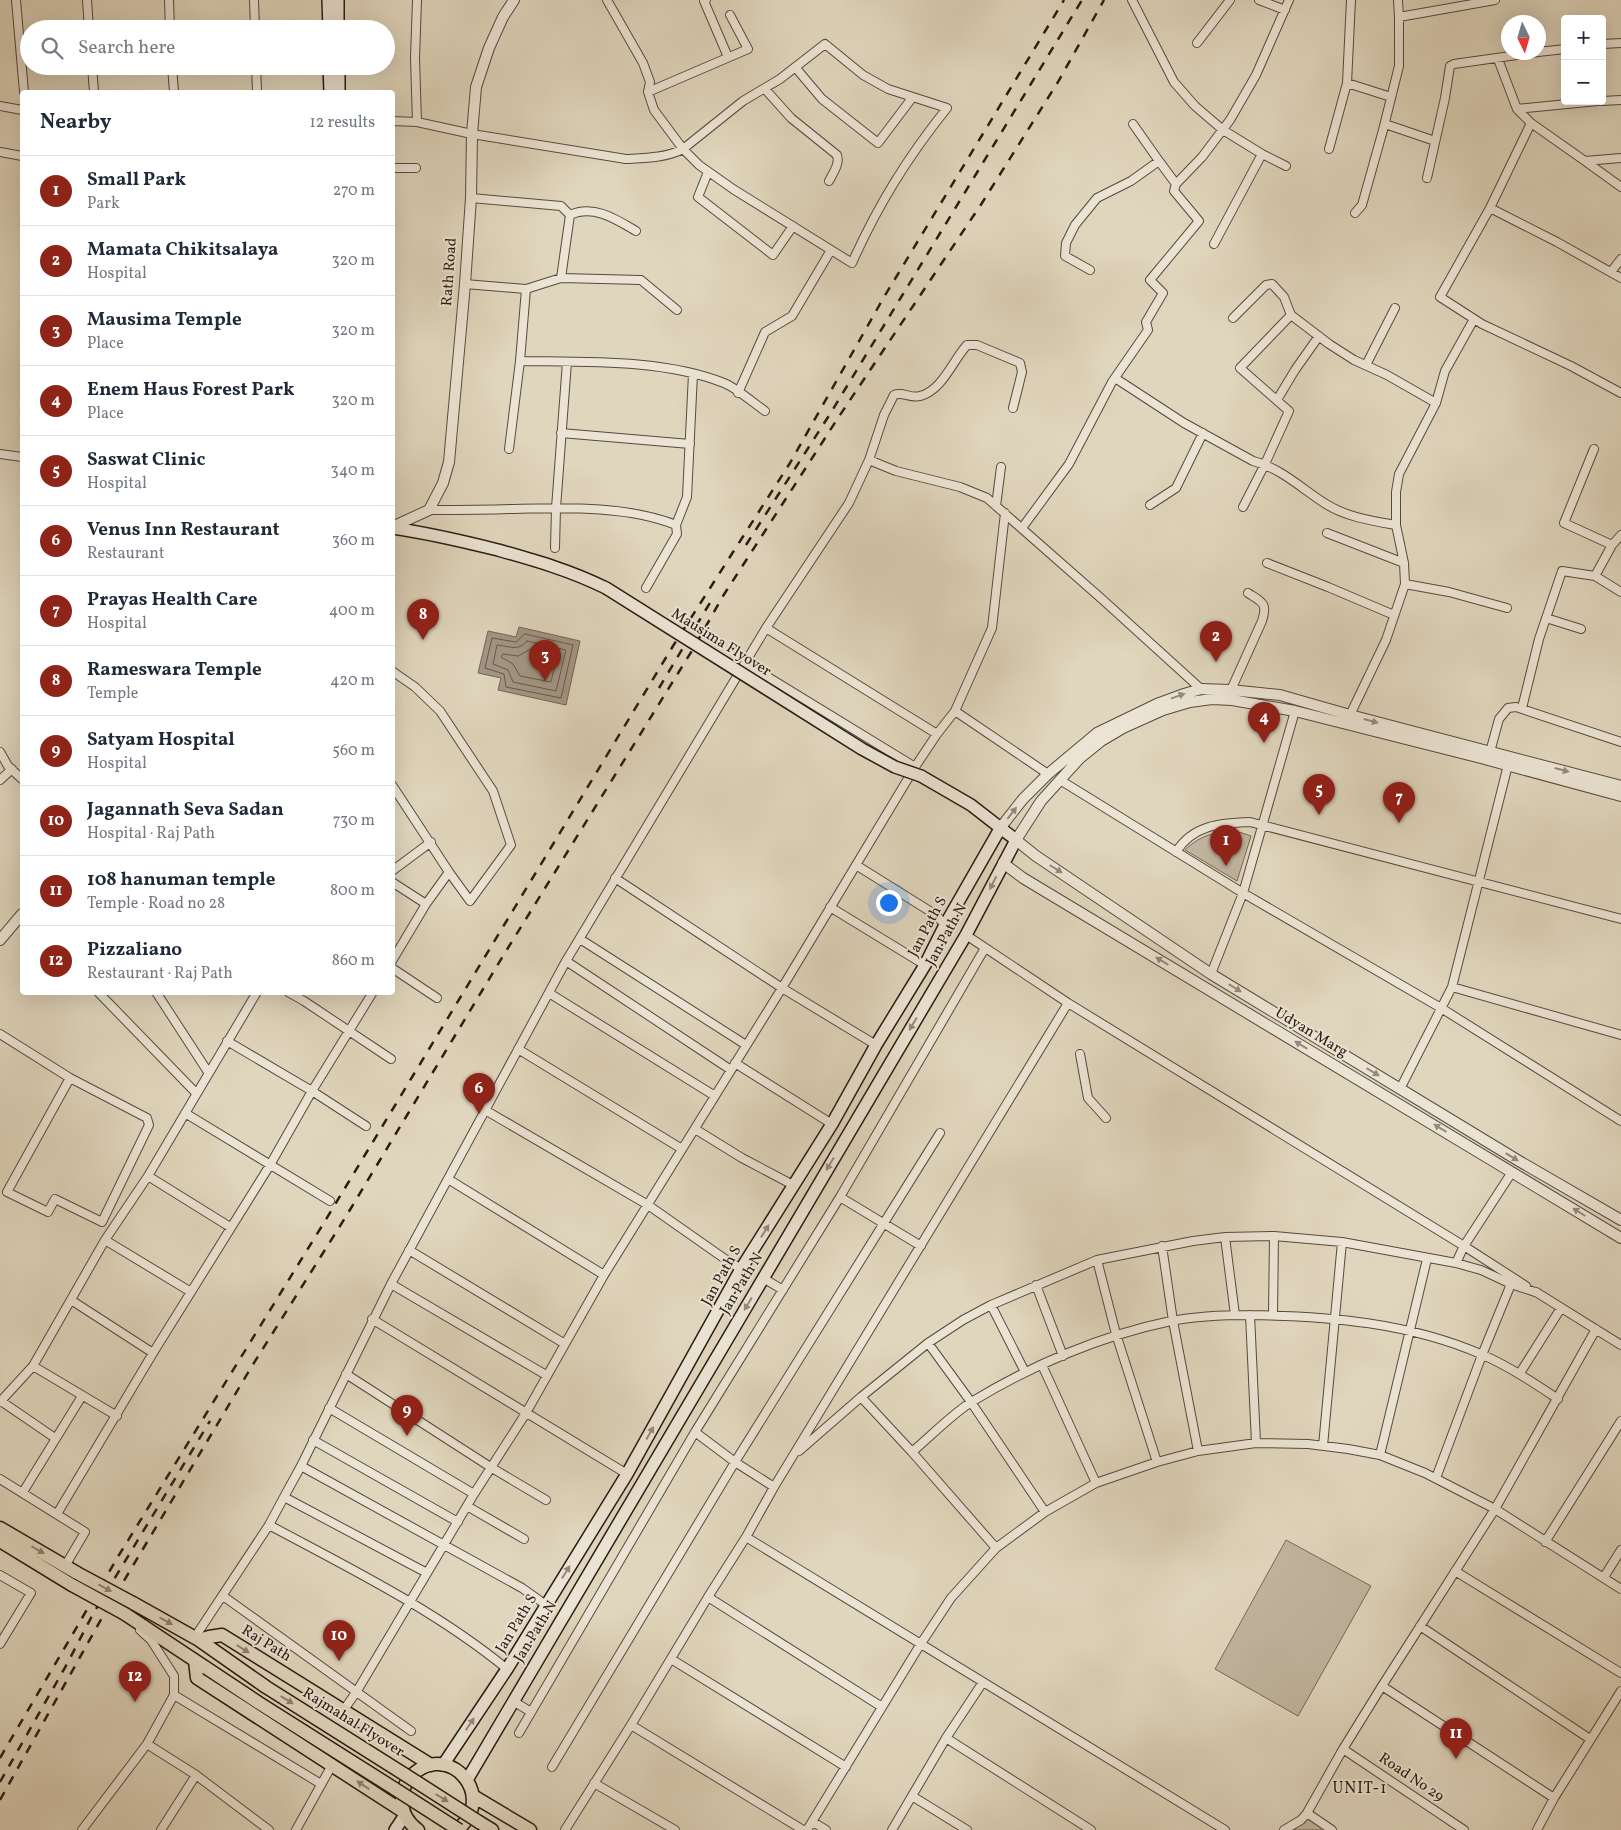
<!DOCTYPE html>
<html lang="en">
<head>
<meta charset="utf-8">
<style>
	body { margin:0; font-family:Vollkorn,serif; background:#f6f6f7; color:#1f2937 }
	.controls { position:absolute; right:15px; top:15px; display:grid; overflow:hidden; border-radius:5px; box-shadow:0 5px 20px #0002 }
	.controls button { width:45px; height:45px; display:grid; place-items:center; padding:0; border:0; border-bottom:1px solid #e0e1e3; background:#fff; color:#1f2937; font:25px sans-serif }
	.compass { position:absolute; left:1501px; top:15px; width:45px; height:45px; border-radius:50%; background:#fff; box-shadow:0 5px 20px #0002; rotate:175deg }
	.you { position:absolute; left:888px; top:902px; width:18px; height:18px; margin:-12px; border:4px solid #fff; border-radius:50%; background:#1a73e8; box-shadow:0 0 0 8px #1a73e833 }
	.badge { display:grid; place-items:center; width:32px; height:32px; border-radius:50%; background:#8f2418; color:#fff; font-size:16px; font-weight:700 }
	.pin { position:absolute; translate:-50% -41px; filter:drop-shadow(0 1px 2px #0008) }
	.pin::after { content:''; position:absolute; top:26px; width:18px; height:15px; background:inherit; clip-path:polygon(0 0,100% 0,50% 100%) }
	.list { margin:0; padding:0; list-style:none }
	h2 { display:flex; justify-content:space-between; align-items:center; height:65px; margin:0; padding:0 20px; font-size:21px }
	h2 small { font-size:16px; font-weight:400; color:#747a83 }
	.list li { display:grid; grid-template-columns:32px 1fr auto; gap:15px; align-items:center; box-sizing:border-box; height:70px; padding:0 20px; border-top:1px solid #e0e1e3 }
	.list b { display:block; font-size:19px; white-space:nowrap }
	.list p { margin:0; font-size:16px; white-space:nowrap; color:#747a83 }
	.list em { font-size:16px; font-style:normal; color:#747a83 }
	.icon { flex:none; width:28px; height:28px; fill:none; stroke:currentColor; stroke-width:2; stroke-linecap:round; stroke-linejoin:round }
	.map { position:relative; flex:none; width:1621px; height:1830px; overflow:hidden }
	.search { position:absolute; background:#fff; box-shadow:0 5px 20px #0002; left:20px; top:20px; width:375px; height:55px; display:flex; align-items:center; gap:12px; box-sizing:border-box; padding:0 18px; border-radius:28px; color:#747a83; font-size:19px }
	.panel { position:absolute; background:#fff; box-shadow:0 5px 20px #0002; left:20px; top:90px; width:375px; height:905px; border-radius:5px }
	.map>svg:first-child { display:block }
	.green { fill:#c1b6a0; stroke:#76685a }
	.water { fill:#a29684; stroke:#726457 }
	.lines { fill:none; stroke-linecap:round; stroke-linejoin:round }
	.shore { stroke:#66584c; stroke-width:1 }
	.minor-casing { stroke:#58493e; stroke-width:10 }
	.tertiary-casing { stroke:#58493e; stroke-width:12 }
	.secondary-casing { stroke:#2b1a14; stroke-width:14 }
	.primary-casing { stroke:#2b1a14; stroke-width:15 }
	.minor { stroke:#ebe4d4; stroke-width:8 }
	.tertiary { stroke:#ebe4d4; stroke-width:10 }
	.secondary { stroke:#ebe4d4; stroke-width:11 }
	.primary { stroke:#e0d6bd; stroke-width:12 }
	.rail { stroke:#2b1a14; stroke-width:2.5; stroke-dasharray:9 9; stroke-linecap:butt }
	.secondary-bridge-casing { stroke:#2b1a14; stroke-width:14; stroke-linecap:butt }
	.primary-bridge-casing { stroke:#2b1a14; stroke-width:15; stroke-linecap:butt }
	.secondary-bridge { stroke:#ebe4d4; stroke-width:11 }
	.primary-bridge { stroke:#e0d6bd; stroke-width:12 }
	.oneway { fill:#95897e }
	.oneway2 { fill:#8f8171 }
	.labels { text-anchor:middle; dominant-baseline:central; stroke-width:4; stroke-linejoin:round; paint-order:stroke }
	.street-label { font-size:15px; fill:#2b1a14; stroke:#ebe4d4 }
	.neighbourhood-label { font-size:16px; letter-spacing:1px; fill:#2b1a14; stroke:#ebe4d4 }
</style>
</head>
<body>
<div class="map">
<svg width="1621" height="1830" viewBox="0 0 1621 1830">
	<rect width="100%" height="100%" fill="#e0d6bd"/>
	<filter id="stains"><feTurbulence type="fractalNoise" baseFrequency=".004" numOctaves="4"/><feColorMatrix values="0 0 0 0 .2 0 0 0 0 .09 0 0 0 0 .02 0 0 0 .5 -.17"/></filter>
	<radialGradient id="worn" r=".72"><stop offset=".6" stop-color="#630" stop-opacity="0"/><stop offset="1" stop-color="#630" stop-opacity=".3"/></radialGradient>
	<path class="green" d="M1236,831L1251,836L1237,881L1185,850C1200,835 1215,832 1236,831Z
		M1286,1540L1371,1586L1298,1716L1215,1669Z
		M1308,1818L1327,1830H1290Z"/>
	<path class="water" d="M519,627L580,641L566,705L498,690L501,678L478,673L488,631L516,637Z"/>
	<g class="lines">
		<path class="shore" d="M525,634L573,645L561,698L506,687L504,674L485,668L492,638L516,642Z
			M527,641L566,650L556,691L513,682L508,670L493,664L497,645C509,646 518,652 527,641Z
			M531,649L557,656L551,682L520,676L513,664L501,657L503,654L518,656Z"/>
		<defs>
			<path id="minor" d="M16,0L24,92
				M87,0L89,29
				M169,0L170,29
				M254,0L255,29
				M706,0L704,1L728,57
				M1132,0L1174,82L1195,106L1223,130L1262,154L1286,166
				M1259,0L1285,10
				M1398,0L1399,17L1495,0
				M1197,43L1230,0
				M1602,44L1621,43
				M1538,52L1565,49
				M1498,59L1517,109
				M92,66L94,92
				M172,66L174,92
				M256,66L257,92
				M795,67L822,99L878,143L912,98
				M1347,83L1391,97
				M765,89L791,118L837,155C840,164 833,173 829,181
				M648,92L748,49L730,15
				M1598,101L1517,109L1531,123L1585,161L1621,158
				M1602,101L1621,100
				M0,106L22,110
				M392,121L417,122L415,58L417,0
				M417,122L472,134L626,159C645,158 666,158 683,149L743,101L780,79L825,44L863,75L888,89L947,108C907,158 878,205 852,263L733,189L699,165L683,149L654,110L648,92L650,82L643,63L607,0
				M1531,123L1490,208L1557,242L1621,278
				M1133,124L1159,161
				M1385,124L1435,141
				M1329,149L1347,83L1351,0
				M0,152L22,156
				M1585,161L1621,187
				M392,168H416
				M708,172L698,197L773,255L793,226
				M1427,178L1445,98L1450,66L1454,64L1538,52
				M471,198L561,206L570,215L561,278L526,289
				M1490,208L1440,297L1482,324L1571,366L1621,393
				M1355,213L1362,205L1383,130L1399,66V17
				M570,215C593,204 616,219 636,231
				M1214,244L1262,154
				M1090,270L1065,256L1066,243L1075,225L1097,198L1131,181L1159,161L1176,184
				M1611,272L1621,259
				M561,278L641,280L677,310
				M465,284L526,289L520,361C585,362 664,359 724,383C735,387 755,404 765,411
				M1233,318L1266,285L1272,284L1284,297L1291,315
				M1366,365L1395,308
				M1115,378L1184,423L1253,461C1281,468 1302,489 1326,504C1346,517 1373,521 1396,525
				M738,393L765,332L792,316L831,250
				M1277,400L1295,370L1319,336
				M561,433L690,444
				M509,449L520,361
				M1594,449L1564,523L1612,545L1595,576
				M0,454L22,457
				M869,460L884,415L894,395C903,391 910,399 920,396C942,391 953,360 967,345H977L1020,363L1022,372L1013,408
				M1150,505L1176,488L1203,433
				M996,506L1001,467
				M1243,507L1265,464L1289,411L1240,368L1291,315L1329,344L1354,360L1387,375L1436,403
				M429,510C456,510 483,510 510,509C562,508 626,505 676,525L677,534L646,588
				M676,525L687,497L693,374
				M1022,528L1069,464L1112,382L1148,330L1146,322L1163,293L1150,280L1199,221L1174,191L1176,184L1202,157L1230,120L1256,75L1289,0
				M1327,533L1404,563
				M1612,545L1621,535
				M555,548L556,508L567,362
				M1267,563L1328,587L1394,615
				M1405,584L1449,592L1507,608
				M1546,618L1581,629
				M766,628L937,734
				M745,663L915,767
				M392,671L415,687L440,711L493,791L511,845L470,901L449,872L392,785
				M1231,693V690L1262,621C1268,603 1262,602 1248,593
				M1522,708L1539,639L1562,571L1595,576L1621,592
				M955,711L1048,774
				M1350,715L1386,640L1405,584L1404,563L1396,525V492L1399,474L1436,403L1445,371L1474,319
				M0,752L8,766L22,779
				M1490,752L1499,719L1508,708L1516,707L1621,742
				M0,780L12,769
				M1060,780L1243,893L1441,1008L1621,1121
				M1176,852C1193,825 1220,823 1250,822L1621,919
				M856,865L936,915L945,925
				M392,871L431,842
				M615,878L782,988L876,1045
				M392,882L426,904
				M830,907L925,965
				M966,935L1068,1003L1464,1246L1526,1286
				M580,939L746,1045
				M392,961L426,904L449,872
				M566,961L731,1070
				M392,968L437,998
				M1211,974L1243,893L1295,711
				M1452,987L1621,1035
				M98,992L196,1093
				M156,992L208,1072
				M288,992L304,1001L391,1059
				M549,993L715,1096
				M0,1034L70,1078L147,1118L149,1125L102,1222L55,1199L48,1212L7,1192L70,1078
				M227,1041L312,1091L366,1126
				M518,1049L682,1149
				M1080,1054L1088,1098L1106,1118
				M735,1063L832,1124
				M1400,1089L1452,987L1508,765
				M485,1110L648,1205L725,1259L741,1269
				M185,1113L330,1201
				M695,1129L742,1158L793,1185
				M148,1176L230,1227
				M448,1179L604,1275
				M840,1197L921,1246
				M1225,1237L1235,1315
				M105,1240L191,1292
				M1162,1246L1173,1321L1198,1451
				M409,1250L565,1344
				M1097,1260L1116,1334L1157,1462
				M1456,1263L1464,1246L1512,1172
				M763,1278L783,1290
				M391,1284L546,1375
				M1036,1285L1063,1356
				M1536,1292L1621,1345
				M71,1300L153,1353
				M991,1305L1025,1372
				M1250,1315L1256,1443
				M1273,1315L1274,1236
				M372,1319L627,1474
				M928,1343L971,1402L1045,1512
				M1042,1365L1096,1483
				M33,1366L117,1416
				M1520,1373L1561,1308
				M346,1374L492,1468L546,1500
				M861,1397L912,1452
				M1,1401L55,1438
				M0,1402L33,1366L105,1240L148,1176L257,992
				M329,1408L474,1494
				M695,1432L735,1462L774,1487
				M313,1440L458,1522
				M1323,1446L1342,1242
				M799,1451L861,1397L928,1343L963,1320L991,1305L1097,1260L1193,1241L1225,1237L1274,1236L1342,1242L1456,1263L1481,1270L1511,1284L1538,1293
				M1380,1455L1427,1259
				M301,1466L522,1588L546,1605
				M1436,1478L1482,1355L1511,1284
				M0,1479L85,1532L65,1566
				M23,1492L82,1396
				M284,1497L427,1573
				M467,1506L524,1539
				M57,1514L153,1353L270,1165L312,1091L373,992
				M269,1525C351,1569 435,1610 507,1669
				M746,1537L1225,1830
				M1545,1542L1621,1421
				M996,1548L912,1452C930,1437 953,1413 973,1401C1032,1365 1103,1335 1171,1321C1197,1316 1225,1315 1250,1315C1330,1316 1410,1323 1483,1355C1510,1367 1534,1383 1558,1399
				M1455,1571L1621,1673
				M0,1575L31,1593L0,1644
				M1604,1577L1621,1550
				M223,1596L411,1731
				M708,1597L882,1707
				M1420,1626L1590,1739
				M195,1637L269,1525L284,1497L301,1466L391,1284L566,961L766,628L849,503L869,460L896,471L960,487L987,498L1103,600L1201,689
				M671,1659L846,1767
				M1382,1686L1554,1798
				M174,1695L321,1784
				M513,1701L531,1712
				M343,1711L357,1691L474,1494L526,1413L604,1275L782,988L915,767L937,734L955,711L992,628L1005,513
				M631,1725L803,1830
				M519,1733L695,1432L840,1197L985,948
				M946,1738L1091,1830
				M147,1744L196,1775L269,1830
				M1343,1749L1464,1830
				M552,1767L735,1462L940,1133
				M594,1783L675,1830
				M912,1796L967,1830
				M1307,1813L1332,1830
				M813,1822L826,1830
				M82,1830L147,1744L174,1695V1676L151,1640L140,1630
				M161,1830L196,1775
				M296,1830L332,1765
				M565,1830L631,1725L708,1597L746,1537L774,1487L1068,1003
				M807,1830L920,1645L951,1598L996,1548L1045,1512L1096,1483L1157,1462L1198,1451L1256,1443L1308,1444L1348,1449L1380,1455L1425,1473L1495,1509L1621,1589
				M892,1830L946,1738L983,1682
				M1284,1830L1301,1820L1307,1813L1343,1749L1382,1686L1495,1509L1596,1329
				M1537,1830L1554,1798L1621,1691"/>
			<path id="tertiary" d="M392,527L429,510L443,483L449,462L465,284L471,198L472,134L476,87L489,48L503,17L514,0
				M1621,796L1481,758L1295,711L1232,700L1212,699L1190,702L1163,710L1123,728L1101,741L1080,758L1041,801L1016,840L1036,856L1211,974L1519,1161L1621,1220
				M1001,827L1023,799L1048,774L1097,733L1157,704L1184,694L1201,689L1231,690L1280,695L1350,715L1621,786
				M1003,863L1023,878L1621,1238
				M0,940L22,914"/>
			<path id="secondary" d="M328,0L329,29
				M338,0V29
				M329,66L330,92
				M339,66V92
				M392,528C428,533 462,541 498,550C537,561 569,570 606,588
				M443,1765L507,1669L627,1474L741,1269L832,1124L876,1045L925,965L945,925L1001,827
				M467,1780L966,935L1016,840L971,805L921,776
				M395,1830L405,1815"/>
			<path id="primary" d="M0,1528L77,1573
				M0,1541L72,1585
				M133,1603L199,1640L266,1687L404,1774
				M125,1614L259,1703L395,1789
				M199,1640L209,1637L222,1635L431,1765
				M195,1661L197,1678L404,1812
				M473,1796L530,1830
				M479,1822L492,1830
				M418,1830C407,1822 401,1811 402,1797C403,1786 409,1777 417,1771C453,1745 497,1798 457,1830"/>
		</defs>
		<use href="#minor" class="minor-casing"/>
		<use href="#tertiary" class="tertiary-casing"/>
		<use href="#secondary" class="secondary-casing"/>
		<use href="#primary" class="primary-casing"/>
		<use href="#minor" class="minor"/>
		<use href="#tertiary" class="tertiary"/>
		<use href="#secondary" class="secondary"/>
		<use href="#primary" class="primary"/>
		<path class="rail" d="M746,545L830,414L1082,0
			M659,688L714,596
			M0,1758L119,1555L325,1221L673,646L790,463L884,297L1064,0
			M0,1782L67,1664L93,1614L210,1421
			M0,1800L103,1616L252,1366L345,1218L503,956L693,649L723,596L838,418L982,203L1058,82L1104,0"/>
		<defs>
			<path id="secondary-bridge" d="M606,588L862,749L895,767L921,776"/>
			<path id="primary-bridge" d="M77,1573L133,1603
				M72,1585L125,1614
				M404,1774L479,1822
				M395,1789L459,1830"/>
		</defs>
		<use href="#secondary-bridge" class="secondary-bridge-casing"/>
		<use href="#primary-bridge" class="primary-bridge-casing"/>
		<use href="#secondary-bridge" class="secondary-bridge"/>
		<use href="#primary-bridge" class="primary-bridge"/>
	</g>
	<defs><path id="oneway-solid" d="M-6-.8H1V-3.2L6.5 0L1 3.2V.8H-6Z" transform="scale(1.25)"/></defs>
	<g class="oneway">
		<use href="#oneway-solid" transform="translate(1178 696) rotate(-20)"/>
		<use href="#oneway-solid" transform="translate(1371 721) rotate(15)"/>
		<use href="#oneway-solid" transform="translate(1562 770) rotate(15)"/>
		<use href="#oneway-solid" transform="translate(1012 813) rotate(-52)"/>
		<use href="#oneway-solid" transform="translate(1056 869) rotate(32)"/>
		<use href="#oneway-solid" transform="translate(993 883) rotate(117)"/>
		<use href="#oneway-solid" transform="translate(1162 961) rotate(-149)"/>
		<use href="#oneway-solid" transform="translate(1235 988) rotate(31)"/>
		<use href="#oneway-solid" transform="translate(913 1024) rotate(121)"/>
		<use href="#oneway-solid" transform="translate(1301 1045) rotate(-149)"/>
		<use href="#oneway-solid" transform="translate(1373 1072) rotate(31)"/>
		<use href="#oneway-solid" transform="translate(1440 1128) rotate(-149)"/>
		<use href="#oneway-solid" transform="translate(1512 1157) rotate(31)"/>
		<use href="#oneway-solid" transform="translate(830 1164) rotate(121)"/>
		<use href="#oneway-solid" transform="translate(1579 1212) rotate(-148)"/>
		<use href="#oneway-solid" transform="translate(765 1231) rotate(-58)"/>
		<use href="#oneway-solid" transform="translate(748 1304) rotate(121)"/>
		<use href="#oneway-solid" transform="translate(650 1433) rotate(-61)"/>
		<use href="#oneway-solid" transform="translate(566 1572) rotate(-58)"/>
		<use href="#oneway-solid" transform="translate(470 1724) rotate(-56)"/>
	</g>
	<g class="oneway2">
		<use href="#oneway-solid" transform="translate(38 1550) rotate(30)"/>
		<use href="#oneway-solid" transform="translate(105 1588) rotate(28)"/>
		<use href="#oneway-solid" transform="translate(166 1621) rotate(29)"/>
		<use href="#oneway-solid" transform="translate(243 1649) rotate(32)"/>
		<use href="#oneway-solid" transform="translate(287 1700) rotate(32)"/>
		<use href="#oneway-solid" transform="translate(363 1785) rotate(-147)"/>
		<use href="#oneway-solid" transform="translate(442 1798) rotate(32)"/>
	</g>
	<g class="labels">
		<g class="street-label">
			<text transform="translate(450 272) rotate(-86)">Rath Road</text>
			<text transform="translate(721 643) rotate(32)">Mausima Flyover</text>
			<text transform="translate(928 927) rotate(-62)">Jan Path S</text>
			<text transform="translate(947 935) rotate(-61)">Jan Path N</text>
			<text transform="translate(1311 1033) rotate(31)">Udyan Marg</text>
			<text transform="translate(722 1276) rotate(-61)">Jan Path S</text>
			<text transform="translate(742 1284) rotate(-59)">Jan Path N</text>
			<text transform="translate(517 1624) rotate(-59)">Jan Path S</text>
			<text transform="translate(536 1632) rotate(-59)">Jan Path N</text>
			<text transform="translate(266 1644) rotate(32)">Raj Path</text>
			<text transform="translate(353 1723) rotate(32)">Rajmahal Flyover</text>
			<text transform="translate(1411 1778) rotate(34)">Road No 29</text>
		</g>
		<g class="neighbourhood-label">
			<text x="1360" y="1789">UNIT-1</text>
		</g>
	</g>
	<rect width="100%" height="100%" filter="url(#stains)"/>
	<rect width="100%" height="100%" fill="url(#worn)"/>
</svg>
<div class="controls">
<button>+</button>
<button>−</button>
</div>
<svg class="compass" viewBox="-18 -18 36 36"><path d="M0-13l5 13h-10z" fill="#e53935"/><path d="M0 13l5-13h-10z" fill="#747a83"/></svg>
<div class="you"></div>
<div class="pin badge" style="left:1226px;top:866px">1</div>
<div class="pin badge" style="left:1216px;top:662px">2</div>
<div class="pin badge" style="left:545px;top:681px">3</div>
<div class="pin badge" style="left:1264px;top:743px">4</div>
<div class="pin badge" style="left:1319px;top:815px">5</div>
<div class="pin badge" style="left:479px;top:1114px">6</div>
<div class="pin badge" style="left:1399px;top:823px">7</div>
<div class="pin badge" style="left:423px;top:640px">8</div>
<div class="pin badge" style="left:407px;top:1436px">9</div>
<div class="pin badge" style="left:339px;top:1661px">10</div>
<div class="pin badge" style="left:1456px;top:1759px">11</div>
<div class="pin badge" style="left:135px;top:1702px">12</div>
<div class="search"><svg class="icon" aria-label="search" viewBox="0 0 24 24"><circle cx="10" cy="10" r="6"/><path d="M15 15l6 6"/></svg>Search here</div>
<section class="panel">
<h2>Nearby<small>12 results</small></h2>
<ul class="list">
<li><span class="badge">1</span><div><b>Small Park</b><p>Park</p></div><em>270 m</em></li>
<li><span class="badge">2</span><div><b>Mamata Chikitsalaya</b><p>Hospital</p></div><em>320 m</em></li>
<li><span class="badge">3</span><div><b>Mausima Temple</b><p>Place</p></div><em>320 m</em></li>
<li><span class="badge">4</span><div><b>Enem Haus Forest Park</b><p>Place</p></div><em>320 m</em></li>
<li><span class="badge">5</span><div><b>Saswat Clinic</b><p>Hospital</p></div><em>340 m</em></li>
<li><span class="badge">6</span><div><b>Venus Inn Restaurant</b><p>Restaurant</p></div><em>360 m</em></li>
<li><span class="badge">7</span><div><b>Prayas Health Care</b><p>Hospital</p></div><em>400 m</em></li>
<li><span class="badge">8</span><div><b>Rameswara Temple</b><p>Temple</p></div><em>420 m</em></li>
<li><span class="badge">9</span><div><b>Satyam Hospital</b><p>Hospital</p></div><em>560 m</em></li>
<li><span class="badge">10</span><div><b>Jagannath Seva Sadan</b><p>Hospital · Raj Path</p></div><em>730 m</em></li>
<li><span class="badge">11</span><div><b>108 hanuman temple</b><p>Temple · Road no 28</p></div><em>800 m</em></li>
<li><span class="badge">12</span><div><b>Pizzaliano</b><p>Restaurant · Raj Path</p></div><em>860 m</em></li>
</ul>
</section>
</div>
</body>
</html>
